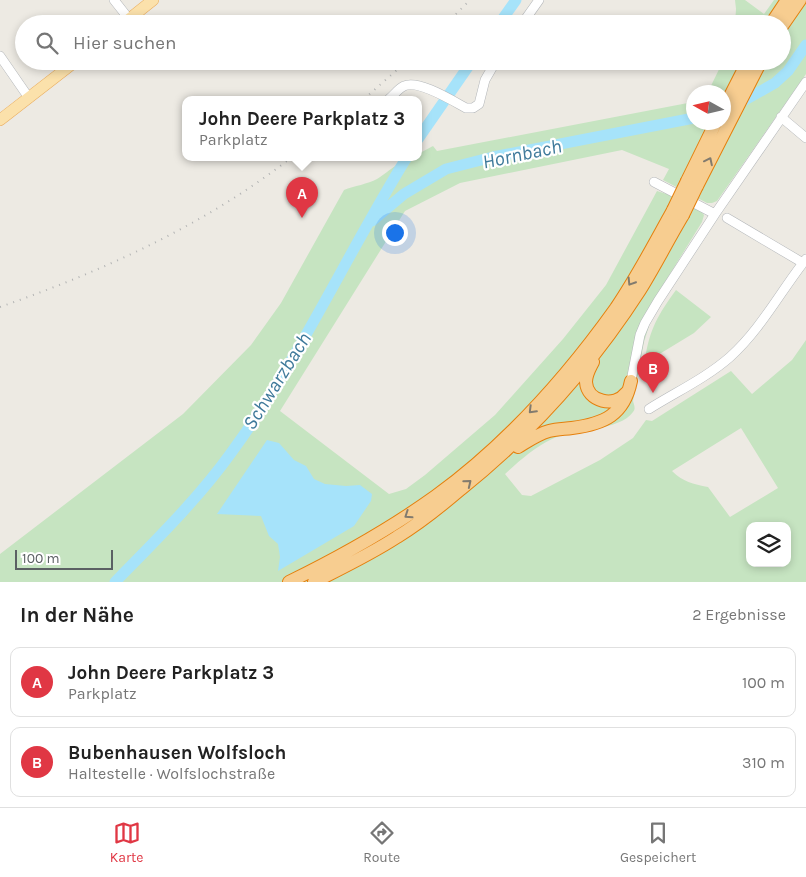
<!DOCTYPE html>
<html lang="de">
<head>
<meta charset="utf-8">
<style>
	body { margin:0; font-family:Karla,sans-serif; background:#f2f2f2; color:#222 }
	.controls { position:absolute; right:15px; bottom:15px; display:grid; overflow:hidden; border-radius:10px; box-shadow:0 2px 8px #0003 }
	.controls button { width:45px; height:45px; display:grid; place-items:center; padding:0; border:0; border-bottom:1px solid #e0e0e0; background:#fff; color:#222; font:25px sans-serif }
	.compass { position:absolute; left:686px; top:85px; width:45px; height:45px; border-radius:50%; background:#fff; box-shadow:0 2px 8px #0003; rotate:278deg }
	.scale { position:absolute; left:15px; bottom:12px; width:98px; box-sizing:border-box; padding-left:5px; border:2px solid #5b6063; border-top:0; font-size:14px; line-height:18px; white-space:nowrap; color:#5b6063; -webkit-text-stroke:4px #fff; paint-order:stroke }
	.you { position:absolute; left:394px; top:232px; width:18px; height:18px; margin:-12px; border:4px solid #fff; border-radius:50%; background:#1a73e8; box-shadow:0 0 0 8px #1a73e833 }
	.badge { display:grid; place-items:center; width:32px; height:32px; border-radius:50%; background:#e03744; color:#fff; font-size:16px; font-weight:700 }
	.pin { position:absolute; translate:-50% -41px; filter:drop-shadow(0 1px 2px #0008) }
	.pin::after { content:''; position:absolute; top:26px; width:18px; height:15px; background:inherit; clip-path:polygon(0 0,100% 0,50% 100%) }
	.popup { position:absolute; left:182px; top:96px; width:240px; height:65px; box-sizing:border-box; display:grid; place-content:center; border-radius:10px; background:#fff; filter:drop-shadow(0 1px 4px #0005); font-size:16px; white-space:nowrap; color:#767676 }
	.popup b { font-size:19px; color:#222 }
	.popup::after { content:''; position:absolute; left:50%; top:100%; margin-left:-10px; border:10px solid transparent; border-top-color:#fff }
	.list { margin:0; padding:0; list-style:none }
	h2 { display:flex; justify-content:space-between; align-items:center; height:65px; margin:0; padding:0 20px; font-size:21px }
	h2 small { font-size:16px; font-weight:400; color:#767676 }
	.list li { display:grid; grid-template-columns:32px 1fr auto; gap:15px; align-items:center; box-sizing:border-box; height:70px; margin:0 10px 10px; padding:0 10px; border:1px solid #e0e0e0; border-radius:10px }
	.list b { display:block; font-size:19px; white-space:nowrap }
	.list p { margin:0; font-size:16px; white-space:nowrap; color:#767676 }
	.list em { font-size:16px; font-style:normal; color:#767676 }
	.icon { flex:none; width:28px; height:28px; fill:none; stroke:currentColor; stroke-width:2; stroke-linecap:round; stroke-linejoin:round }
	.map { position:relative; flex:none; width:806px; height:582px; overflow:hidden }
	.search { position:absolute; background:#fff; box-shadow:0 2px 8px #0003; left:15px; right:15px; top:15px; height:55px; display:flex; align-items:center; gap:12px; box-sizing:border-box; padding:0 18px; border-radius:28px; color:#767676; font-size:19px }
	.sheet { height:225px; background:#fff }
	nav { display:flex; justify-content:space-around; align-items:center; box-sizing:border-box; height:70px; border-top:1px solid #e0e0e0; background:#fff; font-size:14px; color:#767676 }
	nav a { display:grid; justify-items:center; gap:2px }
	nav .on { color:#e03744 }
	.map>svg:first-child { display:block }
	.green { fill:#c6e4c1; fill-rule:evenodd }
	.water { fill:#a6e3fa }
	.lines { fill:none; stroke-linecap:round; stroke-linejoin:round }
	.river { stroke:#a6e3fa; stroke-width:11 }
	.minor-casing { stroke:#b4b7ba; stroke-width:10 }
	.major-casing { stroke:#eaae60; stroke-width:12 }
	.highway-casing { stroke:#e57f0c; stroke-width:14 }
	.minor { stroke:#fff; stroke-width:9 }
	.major { stroke:#fbe1ab; stroke-width:11 }
	.highway { stroke:#f7cd90; stroke-width:12 }
	.rail { stroke:#b2b3b3; stroke-width:2; stroke-dasharray:1 6; stroke-linecap:butt }
	.highway-bridge-casing { stroke:#e57f0c; stroke-width:14; stroke-linecap:butt }
	.highway-bridge { stroke:#f7cd90; stroke-width:12 }
	.oneway { stroke:#827b6e }
	.labels { text-anchor:middle; dominant-baseline:central; stroke-width:4.5; stroke-linejoin:round; paint-order:stroke }
	.water-label { font-size:20px; font-style:italic; fill:#3f7a9b; stroke:#fff }
</style>
</head>
<body>
<div class="map">
<svg width="806" height="582" viewBox="0 0 806 582">
	<rect width="100%" height="100%" fill="#edeae3"/>
	<path class="green" d="M735,0H745L764,14L774,0H806V74L717,201L712,203H707L663,180L669,169L622,150L460,183L405,211L280,411L389,494L406,489L425,475L495,415L563,339L606,285L657,191L673,196L668,207C680,207 696,203 704,215L702,222L641,321L649,326L644,342L633,401C634,405 636,409 633,412C620,431 572,429 552,439C535,447 519,461 505,474L522,495L531,496L600,460L633,438L646,420L652,421L731,371L752,394L792,360L806,340V582H0V554L183,414L251,345L281,303L344,190C354,186 368,184 377,179C390,171 403,157 418,157V154L433,146L437,151L693,102L694,122L709,123L729,134L756,81L728,86L724,95V92H708L723,61H782V24H735L736,9ZM741,428L778,488L730,517L708,487C693,484 683,482 672,471ZM750,526H787V563H750Z
		M676,290L711,317L694,333L648,361L645,359C650,328 658,315 676,290Z"/>
	<path class="water" d="M267,440L279,443L294,460L306,466L314,479L325,484L346,486L360,485L372,494L371,501L354,526L278,571L280,557L278,544L269,536L261,516L217,514Z"/>
	<g class="lines">
		<path class="river" d="M499,24L516,0
			M736,105L775,83L788,71L806,45
			M418,139L472,61
			M372,221L404,194L446,169L493,157L694,118
			M115,582C155,541 198,499 231,453C299,360 347,254 407,157"/>
		<defs>
			<path id="minor" d="M114,0L129,19
				M522,24L539,0
				M0,56L29,98
				M389,99C394,95 399,88 404,86C418,79 453,101 466,108H473L479,104L485,80L496,61
				M781,117L806,138
				M654,182L715,214
				M727,218L803,263
				M631,381L640,335L645,323L658,301L715,214L806,82
				M649,409C676,392 706,378 730,357C761,329 780,292 806,259"/>
			<path id="major" d="M123,24L153,0
				M0,120L76,61"/>
			<path id="highway" d="M771,24L787,0
				M782,26L800,0
				M724,108L748,61
				M687,181L716,122
				M697,186L761,61
				M593,362C590,368 586,374 586,382C587,402 615,408 626,393
				M518,447C528,441 538,434 549,431C557,429 565,429 572,428C604,424 624,415 631,381
				M289,582C340,557 390,529 436,496C506,445 566,378 616,308C637,277 655,243 673,210
				M314,582C342,568 371,554 397,537C420,523 441,506 461,489C531,433 591,366 640,290C655,266 668,240 683,215"/>
		</defs>
		<use href="#minor" class="minor-casing"/>
		<use href="#major" class="major-casing"/>
		<use href="#highway" class="highway-casing"/>
		<use href="#minor" class="minor"/>
		<use href="#major" class="major"/>
		<use href="#highway" class="highway"/>
		<path class="rail" d="M446,24L470,0
			M364,99L407,61
			M0,307C103,271 205,225 292,157"/>
		<defs>
			<path id="highway-bridge" d="M673,210L687,181
				M683,215L697,186"/>
		</defs>
		<use href="#highway-bridge" class="highway-bridge-casing"/>
		<use href="#highway-bridge" class="highway-bridge"/>
	</g>
	<defs><path id="oneway-chevron" d="M-2-3.5L2.5 0L-2 3.5" fill="none" stroke-width="1.6" stroke-linecap="round" stroke-linejoin="round" transform="scale(1.25)"/></defs>
	<g class="oneway">
		<use href="#oneway-chevron" transform="translate(709 161) rotate(-64)"/>
		<use href="#oneway-chevron" transform="translate(631 282) rotate(122)"/>
		<use href="#oneway-chevron" transform="translate(532 410) rotate(135)"/>
		<use href="#oneway-chevron" transform="translate(468 483) rotate(-39)"/>
		<use href="#oneway-chevron" transform="translate(408 515) rotate(146)"/>
	</g>
	<g class="labels">
		<g class="water-label">
			<text transform="translate(522 154) rotate(-12)">Hornbach</text>
			<text transform="translate(277 381) rotate(-58)">Schwarzbach</text>
		</g>
	</g>
</svg>
<div class="controls">
<button><svg class="icon" aria-label="layers" viewBox="0 0 24 24"><path d="M12 4l9 5-9 5-9-5zM3 14l9 5 9-5"/></svg></button>
</div>
<svg class="compass" viewBox="-18 -18 36 36"><path d="M0-13l5 13h-10z" fill="#e53935"/><path d="M0 13l5-13h-10z" fill="#767676"/></svg>
<div class="scale">100 m</div>
<div class="you"></div>
<div class="pin badge" style="left:302px;top:218px">A</div>
<div class="popup"><b>John Deere Parkplatz 3</b>Parkplatz</div>
<div class="pin badge" style="left:653px;top:393px">B</div>
<div class="search"><svg class="icon" aria-label="search" viewBox="0 0 24 24"><circle cx="10" cy="10" r="6"/><path d="M15 15l6 6"/></svg>Hier suchen</div>
</div>
<section class="sheet">
<h2>In der Nähe<small>2 Ergebnisse</small></h2>
<ul class="list">
<li><span class="badge">A</span><div><b>John Deere Parkplatz 3</b><p>Parkplatz</p></div><em>100 m</em></li>
<li><span class="badge">B</span><div><b>Bubenhausen Wolfsloch</b><p>Haltestelle · Wolfslochstraße</p></div><em>310 m</em></li>
</ul>
</section>
<nav>
<a class="on"><svg class="icon" aria-label="map" viewBox="0 0 24 24"><path d="M3 6l6-2 6 2 6-2v14l-6 2-6-2-6 2zM9 4v14M15 6v14"/></svg>Karte</a>
<a><svg class="icon" aria-label="directions" viewBox="0 0 24 24"><path d="M12 3l9 9-9 9-9-9zM9 14v-3h6M13 9l2 2-2 2"/></svg>Route</a>
<a><svg class="icon" aria-label="saved" viewBox="0 0 24 24"><path d="M7 4h10v16l-5-4-5 4z"/></svg>Gespeichert</a>
</nav>
</body>
</html>
